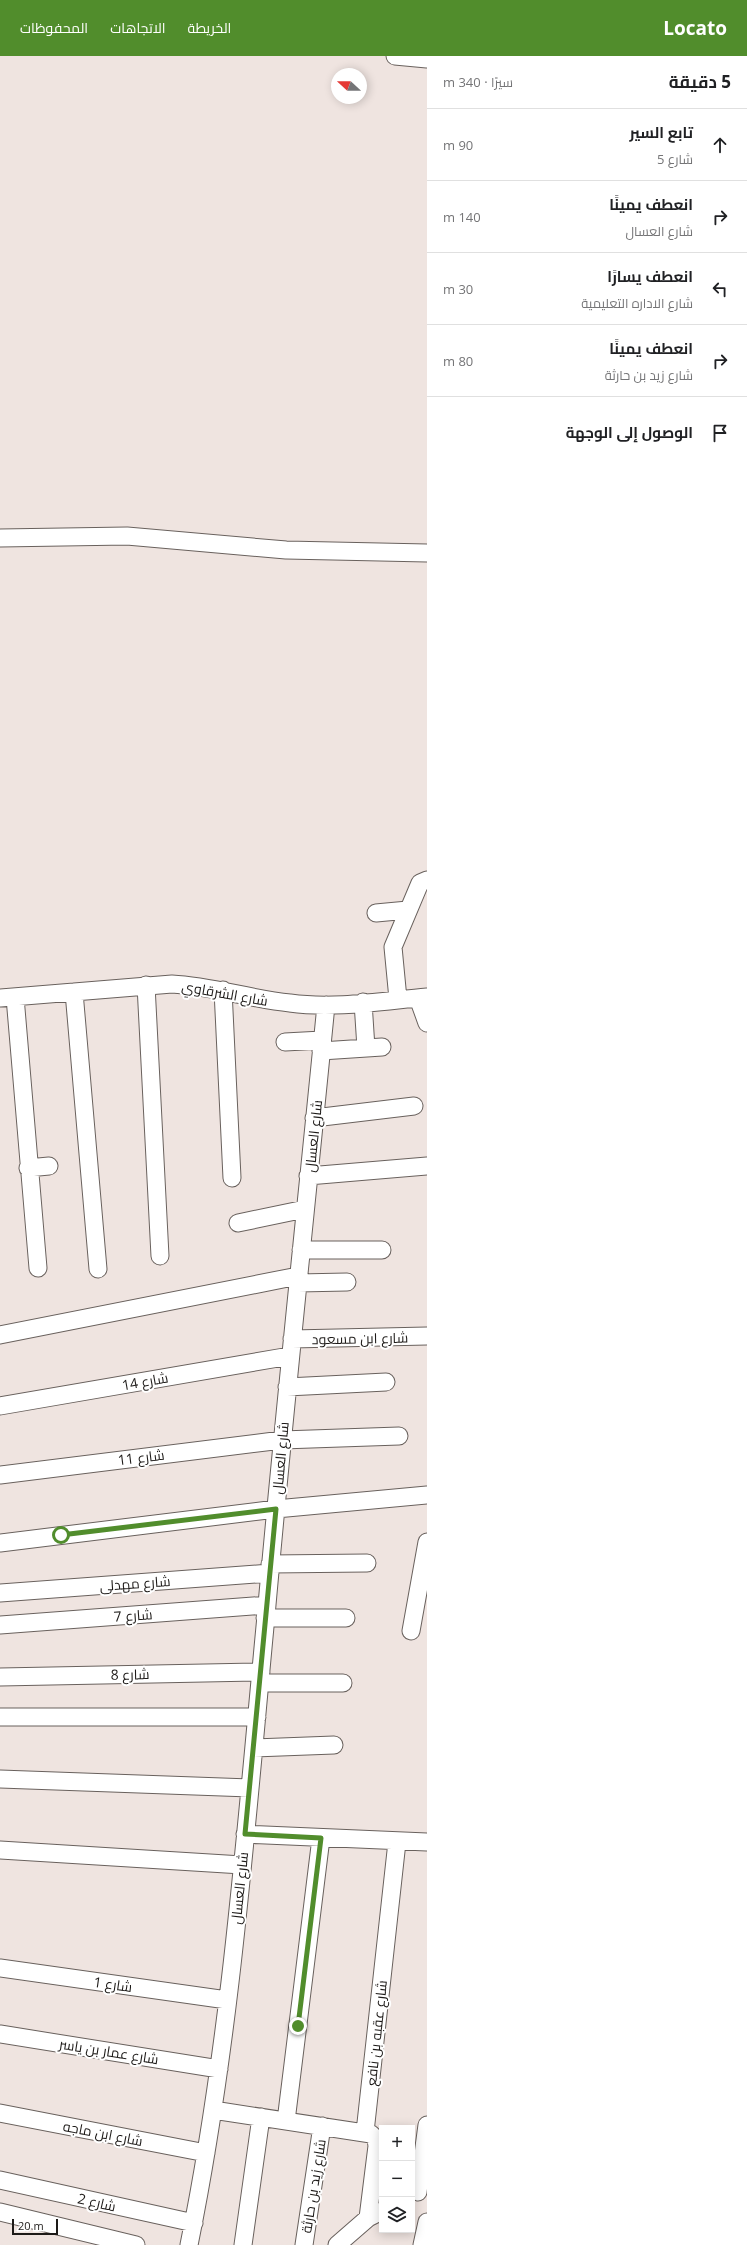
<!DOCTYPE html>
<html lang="ar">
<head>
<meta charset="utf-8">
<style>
	body { margin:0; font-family:"Open Sans",Cairo,sans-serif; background:#f2f2f2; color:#202124; direction:rtl }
	.controls { position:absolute; right:12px; bottom:12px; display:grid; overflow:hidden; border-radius:0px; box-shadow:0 2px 10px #0003 }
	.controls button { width:36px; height:36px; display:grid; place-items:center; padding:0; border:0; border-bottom:1px solid #e0e0e0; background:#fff; color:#202124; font:20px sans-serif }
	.compass { position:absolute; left:331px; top:12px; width:36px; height:36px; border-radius:50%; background:#fff; box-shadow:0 2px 10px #0003; rotate:291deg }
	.scale { position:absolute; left:12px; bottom:10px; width:46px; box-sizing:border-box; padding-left:4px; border:2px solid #1d1a18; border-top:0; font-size:11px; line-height:14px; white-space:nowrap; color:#1d1a18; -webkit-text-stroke:3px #fff; paint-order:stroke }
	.stop { position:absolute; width:12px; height:12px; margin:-9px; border:3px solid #518d2c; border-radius:50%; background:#fff }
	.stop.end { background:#518d2c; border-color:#fff; box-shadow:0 1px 4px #0008 }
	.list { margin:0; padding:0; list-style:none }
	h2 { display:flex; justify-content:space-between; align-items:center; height:52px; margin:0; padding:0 16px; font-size:17px }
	h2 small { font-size:13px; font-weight:400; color:#757577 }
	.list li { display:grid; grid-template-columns:26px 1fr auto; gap:12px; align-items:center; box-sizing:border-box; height:72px; padding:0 16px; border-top:1px solid #e0e0e0 }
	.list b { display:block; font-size:15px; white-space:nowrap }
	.list p { margin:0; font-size:13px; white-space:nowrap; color:#757577 }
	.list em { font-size:13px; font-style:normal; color:#757577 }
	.icon { flex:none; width:22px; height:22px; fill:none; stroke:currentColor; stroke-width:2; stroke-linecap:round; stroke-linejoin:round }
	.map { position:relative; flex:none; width:427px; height:2189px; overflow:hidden; direction:ltr }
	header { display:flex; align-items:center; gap:24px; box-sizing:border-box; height:56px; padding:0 20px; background:#518d2c; color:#fff }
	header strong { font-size:19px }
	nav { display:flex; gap:22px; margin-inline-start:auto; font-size:14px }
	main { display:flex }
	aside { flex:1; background:#fff }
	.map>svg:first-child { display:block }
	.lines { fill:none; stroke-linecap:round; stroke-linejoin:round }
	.street-casing { stroke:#69615d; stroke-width:19 }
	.street { stroke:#fff; stroke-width:17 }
	.route { stroke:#518d2c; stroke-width:5 }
	.labels { text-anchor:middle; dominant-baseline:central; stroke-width:4; stroke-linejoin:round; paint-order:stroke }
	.street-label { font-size:14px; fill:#1d1a18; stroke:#fff }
</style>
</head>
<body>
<header>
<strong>Locato</strong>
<nav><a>الخريطة</a><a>الاتجاهات</a><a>المحفوظات</a></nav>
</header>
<main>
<aside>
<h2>5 دقيقة<small>سيرًا · 340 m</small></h2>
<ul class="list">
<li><svg class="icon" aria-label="ahead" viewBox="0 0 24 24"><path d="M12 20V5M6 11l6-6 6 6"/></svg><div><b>تابع السير</b><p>شارع 5</p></div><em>90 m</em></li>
<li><svg class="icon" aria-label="right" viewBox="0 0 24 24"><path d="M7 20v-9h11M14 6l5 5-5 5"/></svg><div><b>انعطف يمينًا</b><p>شارع العسال</p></div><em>140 m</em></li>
<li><svg class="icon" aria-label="left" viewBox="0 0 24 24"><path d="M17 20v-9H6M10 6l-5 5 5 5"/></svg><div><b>انعطف يسارًا</b><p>شارع الاداره التعليمية</p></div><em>30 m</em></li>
<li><svg class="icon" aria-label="right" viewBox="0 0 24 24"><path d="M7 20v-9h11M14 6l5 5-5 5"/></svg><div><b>انعطف يمينًا</b><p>شارع زيد بن حارثة</p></div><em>80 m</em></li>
<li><svg class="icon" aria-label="arrive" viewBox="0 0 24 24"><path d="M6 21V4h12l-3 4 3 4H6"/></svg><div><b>الوصول إلى الوجهة</b></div></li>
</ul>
</aside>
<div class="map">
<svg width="427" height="2189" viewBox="0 0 427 2189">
	<rect width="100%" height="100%" fill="#efe4e0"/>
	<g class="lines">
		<defs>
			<path id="street" d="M395,0L427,3
				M0,482L127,480L286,494L427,497
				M376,857L408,854
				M146,929L160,1200
				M223,934L232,1122
				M74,936L98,1213
				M15,941L38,1212
				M0,942L172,928C212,930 250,943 290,947C334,953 382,945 427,941
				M418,942L427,967
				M398,943L393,891L420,827L427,824
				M363,946L366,992
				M285,986L322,984
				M321,995L382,991
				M314,1062L414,1050
				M28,1112L49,1110
				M308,1120L427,1110
				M238,1167L305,1153
				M301,1194H382
				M298,1227L347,1226
				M0,1279L298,1220
				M292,1283L427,1280
				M287,1331L386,1326
				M0,1350L290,1300
				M0,1419L282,1384L399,1380
				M0,1487L276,1453L427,1439
				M270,1508L367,1507
				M0,1537L270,1517
				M265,1562H346
				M0,1569L267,1549
				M411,1575L427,1486
				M0,1621L261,1616
				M260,1627H343
				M0,1661H257
				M254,1692L334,1689
				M0,1723L250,1732
				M245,1778L427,1786
				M0,1794L242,1809
				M0,1912L227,1944
				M0,1978L219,2013
				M213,2054L371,2078L376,2083L377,2090L368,2162
				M0,2057L206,2097
				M286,2065L321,1782
				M365,2076L397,1786
				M0,2124L194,2167
				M418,2136L427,2069
				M0,2156L136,2189
				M189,2189C231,1982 246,1770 266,1560C284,1356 306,1153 326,949
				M243,2189L261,2061
				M304,2189L322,2070
				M337,2189L368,2162L382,2155
				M422,2189L427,2166"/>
		</defs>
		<use href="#street" class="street-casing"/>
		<use href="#street" class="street"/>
	</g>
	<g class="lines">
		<path class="route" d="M61,1479L276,1453L245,1778L321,1782L298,1970"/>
	</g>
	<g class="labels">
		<g class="street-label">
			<text transform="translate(225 937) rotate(10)">شارع الشرقاوي</text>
			<text transform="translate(313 1080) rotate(-84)">شارع العسال</text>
			<text transform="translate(360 1282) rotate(-1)">شارع ابن مسعود</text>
			<text transform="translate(145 1325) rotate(-10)">شارع 14</text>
			<text transform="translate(141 1401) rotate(-7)">شارع 11</text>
			<text transform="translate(280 1402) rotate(-85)">شارع العسال</text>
			<text transform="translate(135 1527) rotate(-4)">شارع مهدلى</text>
			<text transform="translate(133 1559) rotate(-4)">شارع 7</text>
			<text transform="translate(130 1618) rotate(-1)">شارع 8</text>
			<text transform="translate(239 1832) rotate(-84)">شارع العسال</text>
			<text transform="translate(113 1928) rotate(8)">شارع 1</text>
			<text transform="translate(376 1977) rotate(-84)">شارع عقبه بن نافع</text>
			<text transform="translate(109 1995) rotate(9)">شارع عمار بن ياسر</text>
			<text transform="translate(103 2077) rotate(11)">شارع ابن ماجه</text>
			<text transform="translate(313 2130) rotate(-81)">شارع زيد بن حارثة</text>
			<text transform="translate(97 2146) rotate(13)">شارع 2</text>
		</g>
	</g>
</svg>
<div class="controls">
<button>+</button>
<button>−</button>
<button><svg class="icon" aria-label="layers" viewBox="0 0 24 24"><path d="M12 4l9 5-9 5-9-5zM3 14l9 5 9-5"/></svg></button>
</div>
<svg class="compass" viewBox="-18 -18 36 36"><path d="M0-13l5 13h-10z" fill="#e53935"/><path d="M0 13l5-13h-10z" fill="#757577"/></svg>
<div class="scale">20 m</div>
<div class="stop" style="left:61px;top:1479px"></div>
<div class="stop end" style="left:298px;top:1970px"></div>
</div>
</main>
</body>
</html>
